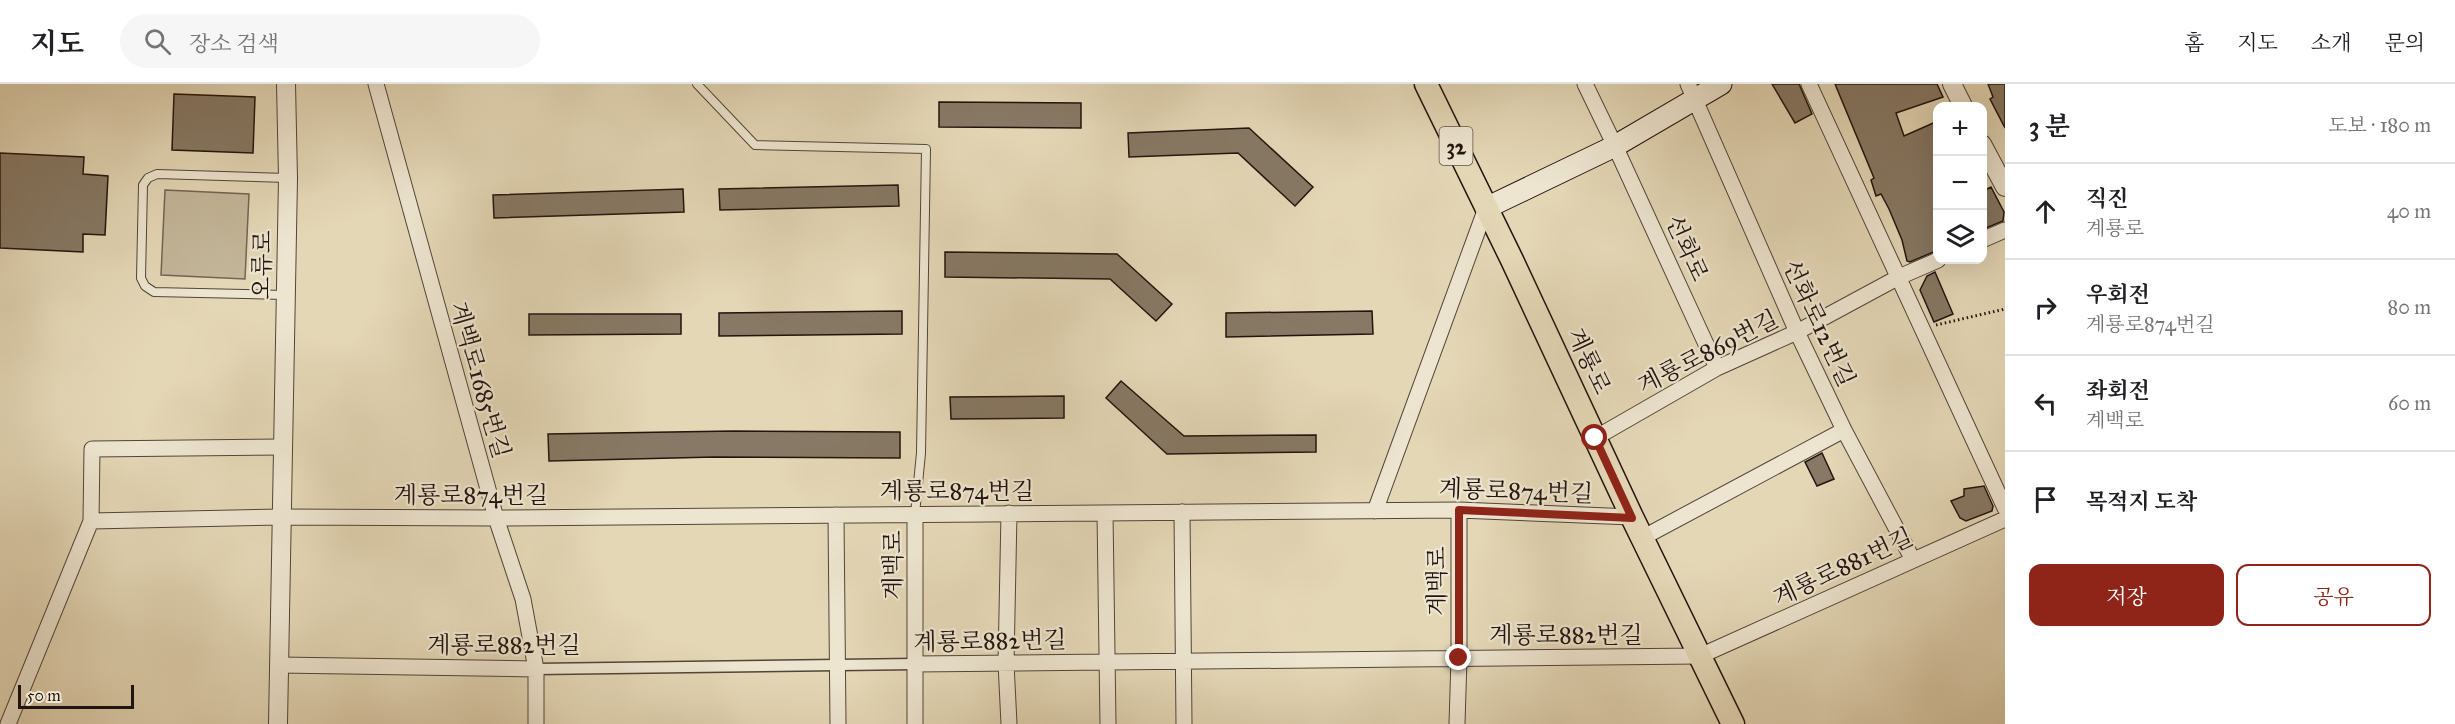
<!DOCTYPE html>
<html lang="ko">
<head>
<meta charset="utf-8">
<style>
	body { margin:0; font-family:"IM FELL Great Primer","Noto Serif KR",serif; background:#f6f6f6; color:#202124 }
	.controls { position:absolute; right:18px; top:18px; display:grid; overflow:hidden; border-radius:12px; box-shadow:0 6px 24px #0002 }
	.controls button { width:54px; height:54px; display:grid; place-items:center; padding:0; border:0; border-bottom:2px solid #e0e0e0; background:#fff; color:#202124; font:30px sans-serif }
	.scale { position:absolute; left:18px; bottom:15px; width:116px; box-sizing:border-box; padding-left:6px; border:3px solid #22140e; border-top:0; font-size:16px; line-height:21px; white-space:nowrap; color:#22140e; -webkit-text-stroke:4px #ede5d0; paint-order:stroke }
	.stop { position:absolute; width:18px; height:18px; margin:-14px; border:4px solid #8f2418; border-radius:50%; background:#fff }
	.stop.end { background:#8f2418; border-color:#fff; box-shadow:0 2px 6px #0008 }
	.list { margin:0; padding:0; list-style:none }
	h2 { display:flex; justify-content:space-between; align-items:center; height:78px; margin:0; padding:0 24px; font-size:26px }
	h2 small { font-size:20px; font-weight:400; color:#757577 }
	.list li { display:grid; grid-template-columns:39px 1fr auto; gap:18px; align-items:center; box-sizing:border-box; height:96px; padding:0 24px; border-top:2px solid #e0e0e0 }
	.list b { display:block; font-size:22px; white-space:nowrap }
	.list p { margin:0; font-size:20px; white-space:nowrap; color:#757577 }
	.list em { font-size:20px; font-style:normal; color:#757577 }
	.actions { display:flex; gap:12px; padding:18px 24px }
	.actions a { flex:1; padding:14px 0; border:2px solid #8f2418; border-radius:12px; text-align:center; font-size:21px; color:#8f2418 }
	.actions .main { background:#8f2418; color:#fff }
	.icon { flex:none; width:33px; height:33px; fill:none; stroke:currentColor; stroke-width:2; stroke-linecap:round; stroke-linejoin:round }
	.map { position:relative; flex:none; width:2005px; height:640px; overflow:hidden }
	header { display:flex; align-items:center; gap:36px; box-sizing:border-box; height:84px; padding:0 30px; background:#fff; border-bottom:2px solid #e0e0e0 }
	header strong { font-size:28px }
	nav { display:flex; gap:33px; margin-inline-start:auto; font-size:21px }
	.search { width:420px; height:54px; background:#f6f6f6; display:flex; align-items:center; gap:15px; box-sizing:border-box; padding:0 21px; border-radius:33px; color:#757577; font-size:22px }
	main { display:flex }
	aside { flex:1; background:#fff }
	.map>svg:first-child { display:block }
	.green { fill:#c3b699; stroke:#726554; stroke-width:1.5 }
	.building { fill:#877965; stroke:#22140e; stroke-width:1.5 }
	.lines { fill:none; stroke-linecap:round; stroke-linejoin:round }
	.service-casing { stroke:#524538; stroke-width:10 }
	.pedestrian-casing { stroke:#524538; stroke-width:13 }
	.minor-casing { stroke:#524538; stroke-width:17 }
	.tertiary-casing { stroke:#524538; stroke-width:20 }
	.secondary-casing { stroke:#22140e; stroke-width:23 }
	.primary-casing { stroke:#22140e; stroke-width:25 }
	.path { stroke:#22140e; stroke-width:3; stroke-dasharray:1.5 3; stroke-linecap:butt }
	.service { stroke:#ede5d0; stroke-width:8 }
	.pedestrian { stroke:#ede5d0; stroke-width:10 }
	.minor { stroke:#ede5d0; stroke-width:15 }
	.tertiary { stroke:#ede5d0; stroke-width:18 }
	.secondary { stroke:#ede5d0; stroke-width:21 }
	.primary { stroke:#e4d7b6; stroke-width:22 }
	.route { stroke:#8f2418; stroke-width:8 }
	.labels { text-anchor:middle; dominant-baseline:central; stroke-width:4.5; stroke-linejoin:round; paint-order:stroke }
	.shield { fill:#ede5d0; stroke:#5f5348; stroke-width:1.5 }
	.shield-label { font-size:22px; font-weight:bold; fill:#22140e }
	.street-label { font-size:24px; fill:#22140e; stroke:#ede5d0 }
</style>
</head>
<body>
<header>
<strong>지도</strong>
<div class="search"><svg class="icon" aria-label="search" viewBox="0 0 24 24"><circle cx="10" cy="10" r="6"/><path d="M15 15l6 6"/></svg>장소 검색</div>
<nav><a>홈</a><a>지도</a><a>소개</a><a>문의</a></nav>
</header>
<main>
<div class="map">
<svg width="2005" height="640" viewBox="0 0 2005 640">
	<rect width="100%" height="100%" fill="#e4d7b6"/>
	<filter id="stains"><feTurbulence type="fractalNoise" baseFrequency=".00333" numOctaves="4"/><feColorMatrix values="0 0 0 0 .2 0 0 0 0 .09 0 0 0 0 .02 0 0 0 .5 -.17"/></filter>
	<radialGradient id="worn" r=".72"><stop offset=".6" stop-color="#630" stop-opacity="0"/><stop offset="1" stop-color="#630" stop-opacity=".3"/></radialGradient>
	<path class="green" d="M165,106L249,110L245,195L161,191Z"/>
	<path class="building" d="M1772,0H1799L1812,30L1795,39Z
		M1835,0H1937L1943,13L1896,29L1904,52L1938,37V166L1910,178L1907,177L1902,156L1889,125L1881,110L1876,112L1871,96L1874,94Z
		M1988,0H2005V44L1990,15L1993,13Z
		M174,10L255,13L253,69L172,66Z
		M939,18L1081,19V44L939,43Z
		M1249,44L1313,103L1295,122L1238,69L1129,73L1128,49Z
		M0,69L84,73L83,90L108,92L105,151L83,150V168L0,164Z
		M898,101L899,122L720,126L719,105Z
		M1991,103L2004,128L2003,137L1986,144L1983,138V107Z
		M683,105L684,128L494,134L493,111Z
		M945,168L1117,170L1172,220L1156,237L1110,195L945,193Z
		M1935,188L1953,230L1934,238L1920,206L1927,192Z
		M902,227V250L719,252V229Z
		M1372,227L1373,250L1226,253V229Z
		M529,230H681V250L529,251Z
		M1121,297L1184,352L1316,351V368L1167,370L1106,314Z
		M1064,312V334L951,335L950,313Z
		M733,347L900,348V374L715,373L549,377L548,350Z
		M1822,369L1834,395L1817,402L1805,378Z
		M1984,402L1993,422L1992,427L1966,437L1960,434L1951,417L1964,412V405Z"/>
	<g class="lines">
		<defs>
			<path id="service" d="M697,0L755,61L926,65L921,369L915,430
				M285,211L154,208L145,202L141,194L143,101L148,94L157,90L288,94"/>
			<path id="pedestrian" d="M536,585L915,580"/>
			<path id="minor" d="M376,0L496,434L523,515L536,585V640
				M1585,0L1615,62L1717,284
				M1688,0L1797,248L1844,346L1913,476
				M1809,0L2005,424
				M1982,156L2005,146
				M1595,354L1717,284L1797,248L1899,193L1938,176
				M1375,427L1486,124
				M1182,428L1184,640
				M1105,429L1108,640
				M836,431L838,640
				M91,437L282,433L496,434L1459,426L1632,433
				M1642,454L1844,346
				M915,580L1700,572L2005,435
				M279,581L536,585
				M8,640L91,437L92,365L283,363
				M915,640V430
				M1009,640L1006,579L1009,429
				M1457,640L1459,574V426"/>
			<path id="tertiary" d="M1952,0L1963,22
				M1982,60L2005,103
				M278,640L288,94L286,0"/>
			<path id="secondary" d="M1486,124L1615,62L1721,0"/>
			<path id="primary" d="M1426,0L1512,176L1632,433L1733,640"/>
		</defs>
		<use href="#service" class="service-casing"/>
		<use href="#pedestrian" class="pedestrian-casing"/>
		<use href="#minor" class="minor-casing"/>
		<use href="#tertiary" class="tertiary-casing"/>
		<use href="#secondary" class="secondary-casing"/>
		<use href="#primary" class="primary-casing"/>
		<path class="path" d="M1936,241L2005,225"/>
		<use href="#service" class="service"/>
		<use href="#pedestrian" class="pedestrian"/>
		<use href="#minor" class="minor"/>
		<use href="#tertiary" class="tertiary"/>
		<use href="#secondary" class="secondary"/>
		<use href="#primary" class="primary"/>
	</g>
	<g class="lines">
		<path class="route" d="M1459,574V426L1632,434L1595,354"/>
	</g>
	<g class="labels">
		<rect class="shield" x="1439.5" y="43" width="33" height="38" rx="4.5"/>
		<g class="shield-label">
			<text x="1456" y="62">32</text>
		</g>
		<g class="street-label">
			<text transform="translate(1687 164) rotate(66)">선화로</text>
			<text transform="translate(262 181) rotate(-89)">오류로</text>
			<text transform="translate(1819 239) rotate(65)">선화로12번길</text>
			<text transform="translate(1708 268) rotate(-27)">계룡로869번길</text>
			<text transform="translate(1589 277) rotate(65)">계룡로</text>
			<text transform="translate(480 296) rotate(74)">계백로1685번길</text>
			<text x="957" y="407">계룡로874번길</text>
			<text transform="translate(1516 407) rotate(2)">계룡로874번길</text>
			<text x="471" y="411">계룡로874번길</text>
			<text transform="translate(893 481) rotate(-90)">계백로</text>
			<text transform="translate(1843 483) rotate(-25)">계룡로881번길</text>
			<text transform="translate(1437 497) rotate(-90)">계백로</text>
			<text x="1566" y="551">계룡로882번길</text>
			<text transform="translate(990 557) rotate(-1)">계룡로882번길</text>
			<text x="504" y="561">계룡로882번길</text>
		</g>
	</g>
	<rect width="100%" height="100%" filter="url(#stains)"/>
	<rect width="100%" height="100%" fill="url(#worn)"/>
</svg>
<div class="controls">
<button>+</button>
<button>−</button>
<button><svg class="icon" aria-label="layers" viewBox="0 0 24 24"><path d="M12 4l9 5-9 5-9-5zM3 14l9 5 9-5"/></svg></button>
</div>
<div class="scale">50 m</div>
<div class="stop" style="left:1595px;top:354px"></div>
<div class="stop end" style="left:1459px;top:574px"></div>
</div>
<aside>
<h2>3 분<small>도보 · 180 m</small></h2>
<ul class="list">
<li><svg class="icon" aria-label="ahead" viewBox="0 0 24 24"><path d="M12 20V5M6 11l6-6 6 6"/></svg><div><b>직진</b><p>계룡로</p></div><em>40 m</em></li>
<li><svg class="icon" aria-label="right" viewBox="0 0 24 24"><path d="M7 20v-9h11M14 6l5 5-5 5"/></svg><div><b>우회전</b><p>계룡로874번길</p></div><em>80 m</em></li>
<li><svg class="icon" aria-label="left" viewBox="0 0 24 24"><path d="M17 20v-9H6M10 6l-5 5 5 5"/></svg><div><b>좌회전</b><p>계백로</p></div><em>60 m</em></li>
<li><svg class="icon" aria-label="arrive" viewBox="0 0 24 24"><path d="M6 21V4h12l-3 4 3 4H6"/></svg><div><b>목적지 도착</b></div></li>
</ul>
<div class="actions"><a class="main">저장</a><a>공유</a></div>
</aside>
</main>
</body>
</html>
